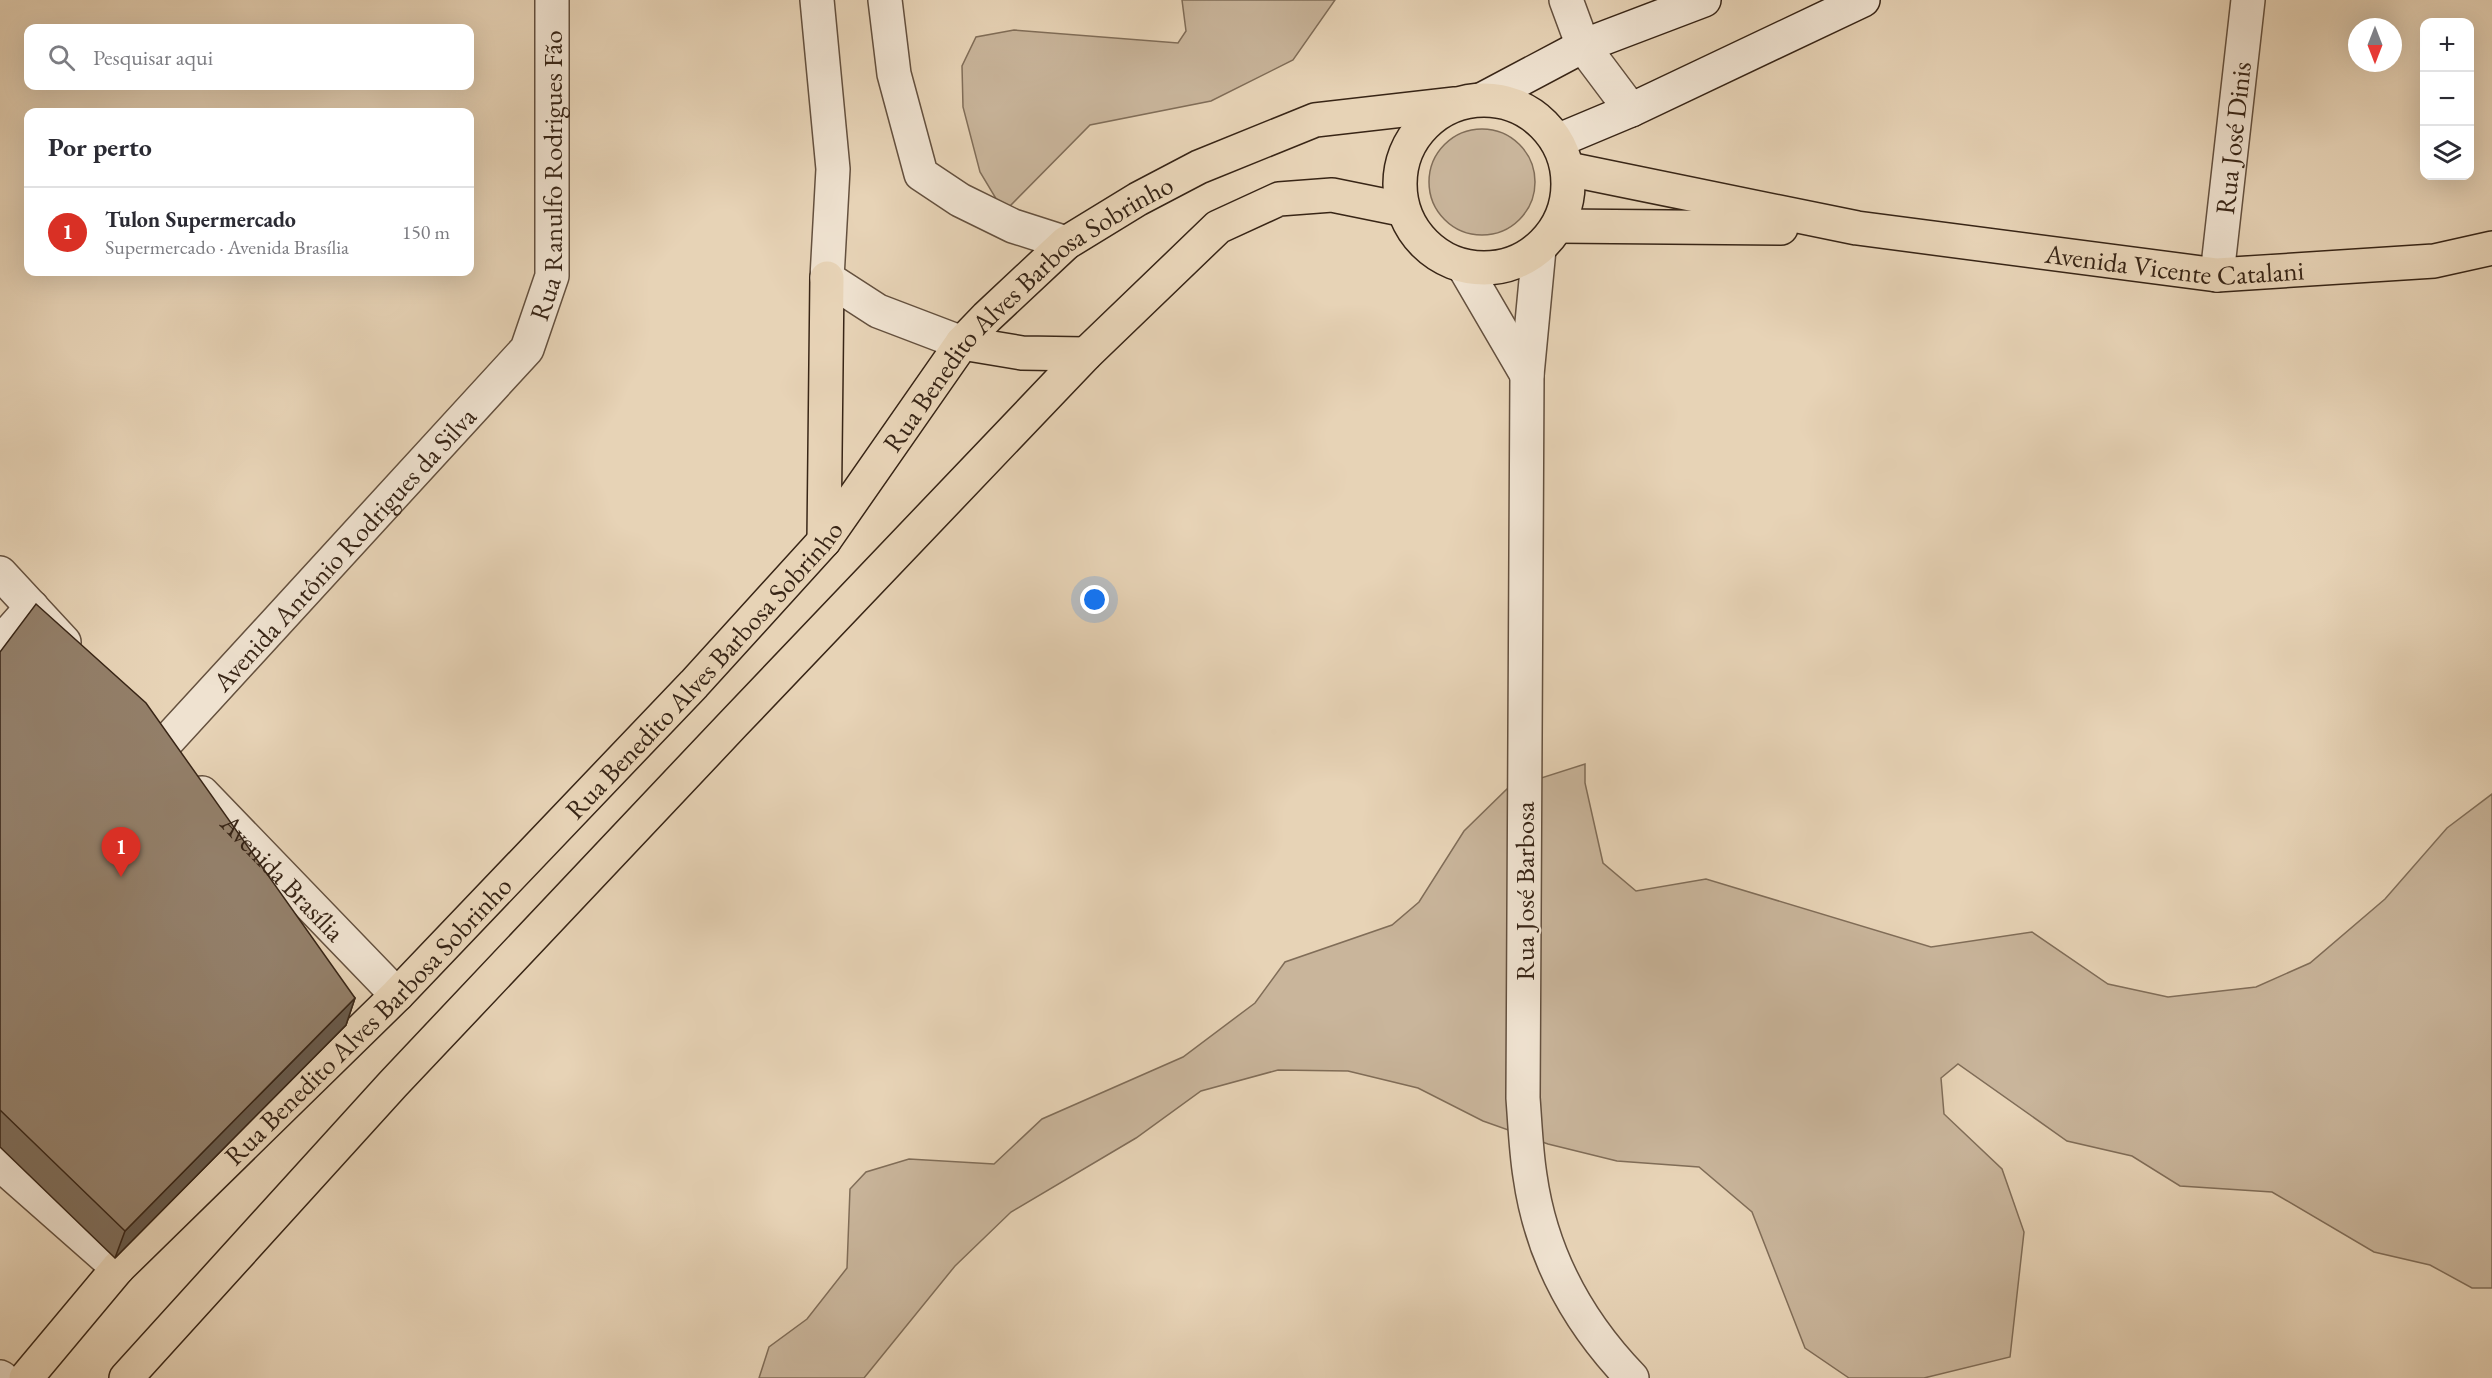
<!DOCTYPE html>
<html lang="pt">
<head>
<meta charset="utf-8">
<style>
	body { margin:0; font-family:"EB Garamond",serif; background:#f7f7f7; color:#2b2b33 }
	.controls { position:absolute; right:18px; top:18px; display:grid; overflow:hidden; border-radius:12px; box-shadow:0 6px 24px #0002 }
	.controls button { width:54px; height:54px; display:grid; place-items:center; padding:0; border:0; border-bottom:2px solid #e1e1e2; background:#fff; color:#2b2b33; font:30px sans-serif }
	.compass { position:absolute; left:2348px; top:18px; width:54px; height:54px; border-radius:50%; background:#fff; box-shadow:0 6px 24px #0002; rotate:180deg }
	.you { position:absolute; left:1095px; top:600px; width:21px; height:21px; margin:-15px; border:4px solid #fff; border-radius:50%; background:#1a73e8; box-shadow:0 0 0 9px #1a73e833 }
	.badge { display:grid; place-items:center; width:39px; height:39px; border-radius:50%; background:#d93025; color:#fff; font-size:20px; font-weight:700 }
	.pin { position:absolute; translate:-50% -50px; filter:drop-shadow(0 2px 3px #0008) }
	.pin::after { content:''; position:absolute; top:32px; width:21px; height:18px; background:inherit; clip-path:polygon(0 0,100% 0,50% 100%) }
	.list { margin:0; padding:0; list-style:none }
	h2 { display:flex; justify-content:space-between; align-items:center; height:78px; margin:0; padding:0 24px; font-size:26px }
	h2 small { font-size:20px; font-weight:400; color:#7c7c81 }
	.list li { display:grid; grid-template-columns:39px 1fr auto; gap:18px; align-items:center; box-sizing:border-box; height:90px; padding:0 24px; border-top:2px solid #e1e1e2 }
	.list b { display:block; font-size:22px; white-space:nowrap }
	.list p { margin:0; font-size:20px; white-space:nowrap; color:#7c7c81 }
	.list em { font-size:20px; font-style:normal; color:#7c7c81 }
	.icon { flex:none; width:33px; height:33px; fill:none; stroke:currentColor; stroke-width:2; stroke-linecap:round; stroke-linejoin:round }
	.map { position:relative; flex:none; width:2492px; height:1378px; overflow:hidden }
	.search { position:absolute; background:#fff; box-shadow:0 6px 24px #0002; left:24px; top:24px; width:450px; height:66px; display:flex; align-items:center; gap:15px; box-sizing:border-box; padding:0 21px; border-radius:12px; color:#7c7c81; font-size:22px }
	.panel { position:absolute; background:#fff; box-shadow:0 6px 24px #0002; left:24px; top:108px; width:450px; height:168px; border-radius:12px }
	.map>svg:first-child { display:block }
	.green { fill:#c9b59b; stroke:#806d58; stroke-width:1.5 }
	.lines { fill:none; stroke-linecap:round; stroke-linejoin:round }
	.street-casing { stroke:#64503e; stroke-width:36 }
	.secondary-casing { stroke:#382516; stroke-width:36 }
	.primary-casing { stroke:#382516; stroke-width:36 }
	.street { stroke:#efe2d0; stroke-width:33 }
	.secondary { stroke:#efe2d0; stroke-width:33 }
	.primary { stroke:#e7d3b6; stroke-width:33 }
	.wall { fill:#7e6d5a; stroke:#382516; stroke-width:1.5 }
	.shaded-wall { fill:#67594a; stroke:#382516; stroke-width:1.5 }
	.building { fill:#937f69; stroke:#382516; stroke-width:1.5 }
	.labels { text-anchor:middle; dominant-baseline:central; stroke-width:4.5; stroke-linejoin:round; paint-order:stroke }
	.street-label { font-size:27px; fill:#382516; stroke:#efe2d0 }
</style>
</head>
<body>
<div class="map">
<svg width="2492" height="1378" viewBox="0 0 2492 1378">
	<rect width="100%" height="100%" fill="#e7d3b6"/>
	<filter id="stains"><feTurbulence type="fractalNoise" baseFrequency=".00333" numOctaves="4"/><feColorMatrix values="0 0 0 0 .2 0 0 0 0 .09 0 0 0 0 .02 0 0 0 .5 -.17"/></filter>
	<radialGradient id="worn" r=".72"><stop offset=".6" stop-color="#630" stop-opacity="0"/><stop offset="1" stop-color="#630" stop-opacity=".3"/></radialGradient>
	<path class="green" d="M1182,0H1335L1293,60L1211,101L1090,125L1004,212L980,172L963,107L962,66L976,37L1014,30L1178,43L1186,31Z
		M1429 182a53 53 0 1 1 106 0a53 53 0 1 1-106 0Z
		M1585,764V783L1603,863L1636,891L1706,879L1931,947L2032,932L2108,984L2168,997L2256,987L2310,963L2385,899L2447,828L2492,794V1288H2472L2430,1265L2374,1252L2272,1192L2180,1186L2132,1156L2067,1141L1958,1064L1941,1078L1944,1114L2002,1169L2024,1232L2010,1357L1924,1378H1849L1805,1348L1752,1212L1699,1167L1617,1161L1548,1144L1483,1121L1418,1088L1348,1071L1278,1070L1201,1091L1136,1138L1011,1212L955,1266L864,1378H759L769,1347L807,1319L847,1268L850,1189L866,1172L909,1159L994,1164L1042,1119L1183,1057L1255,1003L1285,962L1392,925L1419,902L1464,831L1507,789Z"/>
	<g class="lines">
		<defs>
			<g id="street">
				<path d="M817,0L833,169L827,278L878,311L962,343"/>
				<path d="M885,0L894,74L921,174L960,200L1013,226L1066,243"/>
				<path d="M1566,0L1583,46L1631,110"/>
				<path d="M1539,249L1527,375L1523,1098C1525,1124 1526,1151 1530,1176C1541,1254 1578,1322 1632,1378"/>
				<path d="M1464,267L1527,375"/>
				<path id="s1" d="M2217,275L2248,0"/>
				<path d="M0,573L64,642"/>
				<path d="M0,643L32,607"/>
				<path id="s2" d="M160,749L527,349L552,276V0"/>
				<path id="s3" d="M202,793L397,995"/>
				<path d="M0,1164L118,1268"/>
				<path d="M0,1377L2,1378"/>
			</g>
			<path id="secondary" d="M1483,99L1583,46L1704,0
				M1557,141L1631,110L1863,0"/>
			<g id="primary">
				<circle cx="1484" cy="184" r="84"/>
				<path id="s4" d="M1568,169L1857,228L2217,275L2434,261L2492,248"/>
				<path d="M1558,226L1781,228"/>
				<path d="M962,343L1022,353L1086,354"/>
				<path d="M824,541L827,278"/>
				<path id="s5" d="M26,1378L118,1268L397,995L694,684L824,541L962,343L987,317L1066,243L1138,199L1199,167L1315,120L1455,104"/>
				<path d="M126,1378L393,1084L734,723L1086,354L1218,227L1279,199L1332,195L1401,209"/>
			</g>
		</defs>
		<use href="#street" class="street-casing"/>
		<use href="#secondary" class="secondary-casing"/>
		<use href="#primary" class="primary-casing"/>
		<use href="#street" class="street"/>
		<use href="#secondary" class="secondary"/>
		<use href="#primary" class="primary"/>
	</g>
	<path class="wall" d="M0,652L355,998L346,1025L115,1258L0,1147Z"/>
	<path class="shaded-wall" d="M355,998L346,1025L115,1258L125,1231Z"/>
	<path class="building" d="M36,604L146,703L355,998L125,1231L0,1110V652Z"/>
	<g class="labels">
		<g class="street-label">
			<text stroke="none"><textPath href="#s1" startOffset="138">Rua José Dinis</textPath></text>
			<text stroke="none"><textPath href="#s2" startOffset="720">Rua Ranulfo Rodrigues Fão</textPath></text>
			<text stroke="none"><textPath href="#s4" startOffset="615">Avenida Vicente Catalani</textPath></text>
			<text stroke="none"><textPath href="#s5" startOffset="1467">Rua Benedito Alves Barbosa Sobrinho</textPath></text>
			<text stroke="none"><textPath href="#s2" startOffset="272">Avenida Antônio Rodrigues da Silva</textPath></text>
			<text stroke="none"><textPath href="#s5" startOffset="981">Rua Benedito Alves Barbosa Sobrinho</textPath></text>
			<text stroke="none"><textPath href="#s3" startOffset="117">Avenida Brasília</textPath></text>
			<text transform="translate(1524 891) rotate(-90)">Rua José Barbosa</text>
			<text stroke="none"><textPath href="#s5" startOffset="495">Rua Benedito Alves Barbosa Sobrinho</textPath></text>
		</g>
	</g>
	<rect width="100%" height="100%" filter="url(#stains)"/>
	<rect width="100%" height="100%" fill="url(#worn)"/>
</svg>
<div class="controls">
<button>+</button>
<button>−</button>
<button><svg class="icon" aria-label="layers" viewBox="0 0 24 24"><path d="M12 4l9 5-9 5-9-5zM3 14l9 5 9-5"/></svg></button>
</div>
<svg class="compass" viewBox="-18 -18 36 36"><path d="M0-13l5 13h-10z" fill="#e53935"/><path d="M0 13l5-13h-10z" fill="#7c7c81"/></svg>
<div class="you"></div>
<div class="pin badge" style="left:121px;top:877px">1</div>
<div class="search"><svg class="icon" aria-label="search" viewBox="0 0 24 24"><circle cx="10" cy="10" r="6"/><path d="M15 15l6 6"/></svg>Pesquisar aqui</div>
<section class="panel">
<h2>Por perto<small></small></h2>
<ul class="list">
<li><span class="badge">1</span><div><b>Tulon Supermercado</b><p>Supermercado · Avenida Brasília</p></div><em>150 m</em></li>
</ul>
</section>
</div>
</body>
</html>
